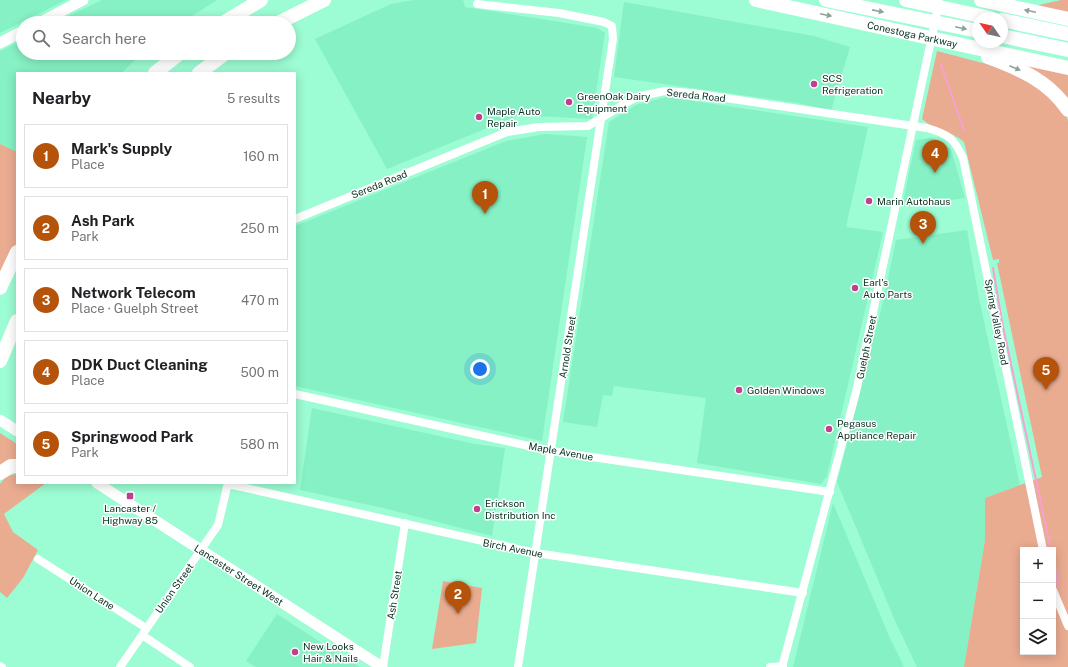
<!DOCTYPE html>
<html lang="en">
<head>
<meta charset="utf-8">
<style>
	body { margin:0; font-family:"Public Sans",sans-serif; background:#f6f6f6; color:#202124 }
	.controls { position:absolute; right:12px; bottom:12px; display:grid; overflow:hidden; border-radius:0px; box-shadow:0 2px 10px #0003 }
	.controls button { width:36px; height:36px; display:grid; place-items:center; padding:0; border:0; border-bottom:1px solid #e0e0e0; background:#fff; color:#202124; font:20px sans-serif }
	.compass { position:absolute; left:972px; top:12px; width:36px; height:36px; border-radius:50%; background:#fff; box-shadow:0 2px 10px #0003; rotate:304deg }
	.you { position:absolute; left:480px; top:369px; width:14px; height:14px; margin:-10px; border:3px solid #fff; border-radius:50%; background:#1a73e8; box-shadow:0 0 0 6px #1a73e833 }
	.badge { display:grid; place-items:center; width:26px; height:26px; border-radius:50%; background:#b45309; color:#fff; font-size:13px; font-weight:700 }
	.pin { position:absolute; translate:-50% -33px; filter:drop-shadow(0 1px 2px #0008) }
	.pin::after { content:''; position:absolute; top:21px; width:14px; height:12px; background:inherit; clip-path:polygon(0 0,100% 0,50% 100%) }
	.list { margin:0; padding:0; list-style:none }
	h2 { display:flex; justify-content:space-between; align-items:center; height:52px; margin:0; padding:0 16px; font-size:17px }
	h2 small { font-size:13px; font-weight:400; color:#757577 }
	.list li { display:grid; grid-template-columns:26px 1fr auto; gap:12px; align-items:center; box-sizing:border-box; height:64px; margin:0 8px 8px; padding:0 8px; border:1px solid #e0e0e0; border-radius:0px }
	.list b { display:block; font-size:15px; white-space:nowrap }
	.list p { margin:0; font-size:13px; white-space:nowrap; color:#757577 }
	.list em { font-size:13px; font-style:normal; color:#757577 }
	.icon { flex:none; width:22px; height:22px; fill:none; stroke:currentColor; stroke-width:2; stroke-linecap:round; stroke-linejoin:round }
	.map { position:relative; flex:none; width:1068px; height:667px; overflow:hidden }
	.search { position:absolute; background:#fff; box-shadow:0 2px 10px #0003; left:16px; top:16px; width:280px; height:44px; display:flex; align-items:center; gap:10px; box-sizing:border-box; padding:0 14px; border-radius:22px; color:#757577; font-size:15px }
	.panel { position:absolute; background:#fff; box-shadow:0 2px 10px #0003; left:16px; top:72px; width:280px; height:412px; border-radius:0px }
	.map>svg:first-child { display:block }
	.built { fill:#86f1c4 }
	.green { fill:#eaac91; fill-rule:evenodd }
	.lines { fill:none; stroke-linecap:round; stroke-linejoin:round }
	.stream { stroke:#f7a0d1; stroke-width:2 }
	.street { stroke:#fff; stroke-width:8 }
	.secondary { stroke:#fff; stroke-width:11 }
	.highway { stroke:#fff; stroke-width:14 }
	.oneway { fill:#8ea29b }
	.poi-dot { fill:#be4191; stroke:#fff; stroke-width:1.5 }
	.labels { text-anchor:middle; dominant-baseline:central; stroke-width:3; stroke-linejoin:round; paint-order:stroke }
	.street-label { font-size:10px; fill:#053021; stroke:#fff }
	.poi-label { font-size:10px; fill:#053021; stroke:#fff; text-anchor:start }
</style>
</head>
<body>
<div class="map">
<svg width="1068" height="667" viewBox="0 0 1068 667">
	<rect width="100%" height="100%" fill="#9cfcd3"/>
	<path class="built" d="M0,0H66L0,33Z
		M102,0H217L181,23H54Z
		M414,0H463L465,7L597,28L605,33L592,119L519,115L387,169L315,39L391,4Z
		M624,2L814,36L850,47L831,111L798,103L614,77Z
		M23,40V53H142L122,73H17V152L0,144V51Z
		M666,97L868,127L846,227L883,232L827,476L821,484L697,463L706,398L614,386L612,396L603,395L597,427L563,422L609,122L636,105Z
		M545,134L587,137L542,441L295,386V226L506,141Z
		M931,138L940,141L951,149L965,198L902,207L916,140Z
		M967,230L978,294L1020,485L985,498V540L964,667H917L896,623L837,482L883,302L896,240Z
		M312,408L475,444L505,448L492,536L383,508L300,490Z
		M833,503L889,636L904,667H793Z
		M277,614L328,647L360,667H256L249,663L246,661Z"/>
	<path class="green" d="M1061,0H1068V16L1037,10L1039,5Z
		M937,51C969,60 1014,68 1041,88C1050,95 1058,107 1066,115L1068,121V667H964L985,540V498L1042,477L997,263H999V259L993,260L964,142C952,131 934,130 922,119ZM1023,550H1053V652H1023Z
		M1025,64L1068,74V104Z
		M0,144L17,152V242L0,273Z
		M0,433L17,444V462L0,467Z
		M17,474V483H46L4,514L13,532L38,550L23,578L7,598L0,592V484L6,476Z
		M443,581L482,588L476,643L432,649Z"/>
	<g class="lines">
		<path class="stream" d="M941,65L964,130
			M993,268L1002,322L1051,550
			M1053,559L1059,587"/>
		<path class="street" d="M477,4L559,13L604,22L612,26L613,39L518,667
			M295,219L507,132L539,127L588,126L631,100L641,96L665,91L692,93L927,128C948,134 954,138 963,158L1043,550
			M295,394L551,451L830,492
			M228,484L536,553L803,593
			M38,559L146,628
			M1053,590L1068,626
			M142,635L190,667
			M0,666L2,667
			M120,667L218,525L228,483
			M383,667L405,523
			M770,667L783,666
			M782,667L856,392L939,3"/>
		<g class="secondary">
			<path d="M39,23L83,0"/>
			<path d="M0,43L23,31"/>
			<path d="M0,420L17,431"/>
			<path id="s1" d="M97,483L382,667"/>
		</g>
		<g class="highway">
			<path id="s2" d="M756,0L1068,68"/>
			<path d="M826,0L978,31"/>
			<path d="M906,0L990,18"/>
			<path d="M981,0L1068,19"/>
			<path d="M1002,20L1068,34"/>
			<path d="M223,23L261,0"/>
			<path d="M278,23L324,0"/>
			<path d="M1002,36L1068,50"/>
			<path d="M988,57C1020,69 1049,81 1068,110"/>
			<path d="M155,73L180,53"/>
			<path d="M199,73L226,53"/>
			<path d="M0,288L17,252"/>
			<path d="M0,361L17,321"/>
			<path d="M0,473L11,466H17"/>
		</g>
	</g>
	<defs><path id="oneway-solid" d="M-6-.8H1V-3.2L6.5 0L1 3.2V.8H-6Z"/></defs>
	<g class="oneway">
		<use href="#oneway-solid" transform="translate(878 11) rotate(11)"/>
		<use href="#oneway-solid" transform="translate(1030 11) rotate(-168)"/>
		<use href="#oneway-solid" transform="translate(826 15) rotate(12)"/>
		<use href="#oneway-solid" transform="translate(961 28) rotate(12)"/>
		<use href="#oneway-solid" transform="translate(1015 68) rotate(23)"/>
	</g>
	<g class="poi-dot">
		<circle cx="814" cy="84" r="4"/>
		<circle cx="569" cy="102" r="4"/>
		<circle cx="479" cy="117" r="4"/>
		<circle cx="869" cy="201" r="4"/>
		<circle cx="855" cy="288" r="4"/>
		<circle cx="739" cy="390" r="4"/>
		<circle cx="829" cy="429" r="4"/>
		<rect x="126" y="492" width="8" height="8" rx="2"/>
		<circle cx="477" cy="509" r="4"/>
		<circle cx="295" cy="652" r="4"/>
	</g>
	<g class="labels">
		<g class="street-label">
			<text stroke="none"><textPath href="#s2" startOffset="160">Conestoga Parkway</textPath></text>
			<text transform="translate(696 95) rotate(6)">Sereda Road</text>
			<text transform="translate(379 184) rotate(-22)">Sereda Road</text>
			<text transform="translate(997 322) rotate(79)">Spring Valley Road</text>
			<text transform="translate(567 347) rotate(-81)">Arnold Street</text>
			<text transform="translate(866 347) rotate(-78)">Guelph Street</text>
			<text transform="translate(561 451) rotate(10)">Maple Avenue</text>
			<text transform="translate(513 548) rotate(11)">Birch Avenue</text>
			<text stroke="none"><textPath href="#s1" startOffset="169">Lancaster Street West</textPath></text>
			<text transform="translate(174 588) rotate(-55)">Union Street</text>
			<text transform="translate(92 593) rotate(33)">Union Lane</text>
			<text transform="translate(394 595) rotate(-81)">Ash Street</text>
		</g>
		<g class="poi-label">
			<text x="822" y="78">SCS<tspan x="822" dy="12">Refrigeration</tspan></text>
			<text x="577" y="96">GreenOak Dairy<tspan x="577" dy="12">Equipment</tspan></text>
			<text x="487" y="111">Maple Auto<tspan x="487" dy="12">Repair</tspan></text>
			<text x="877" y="201">Marin Autohaus</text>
			<text x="863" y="282">Earl's<tspan x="863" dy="12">Auto Parts</tspan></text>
			<text x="747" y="390">Golden Windows</text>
			<text x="837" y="423">Pegasus<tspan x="837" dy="12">Appliance Repair</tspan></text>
			<text x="485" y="503">Erickson<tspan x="485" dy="12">Distribution Inc</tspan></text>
			<text x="130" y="508" text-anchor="middle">Lancaster /<tspan x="130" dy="12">Highway 85</tspan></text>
			<text x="303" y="646">New Looks<tspan x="303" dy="12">Hair &amp; Nails</tspan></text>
		</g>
	</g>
</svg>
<div class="controls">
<button>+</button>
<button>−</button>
<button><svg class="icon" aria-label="layers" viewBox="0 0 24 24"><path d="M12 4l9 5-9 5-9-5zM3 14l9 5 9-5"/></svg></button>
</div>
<svg class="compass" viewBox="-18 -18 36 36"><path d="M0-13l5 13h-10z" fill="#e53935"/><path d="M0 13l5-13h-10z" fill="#757577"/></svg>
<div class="you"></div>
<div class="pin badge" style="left:485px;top:214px">1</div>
<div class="pin badge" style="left:458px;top:614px">2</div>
<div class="pin badge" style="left:923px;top:244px">3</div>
<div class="pin badge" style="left:935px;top:173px">4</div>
<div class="pin badge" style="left:1046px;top:390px">5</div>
<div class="search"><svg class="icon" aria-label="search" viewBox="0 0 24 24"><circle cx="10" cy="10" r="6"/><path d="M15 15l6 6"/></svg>Search here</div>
<section class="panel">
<h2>Nearby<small>5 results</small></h2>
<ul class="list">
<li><span class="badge">1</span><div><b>Mark's Supply</b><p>Place</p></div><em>160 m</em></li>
<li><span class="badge">2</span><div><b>Ash Park</b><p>Park</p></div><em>250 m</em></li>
<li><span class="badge">3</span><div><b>Network Telecom</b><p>Place · Guelph Street</p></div><em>470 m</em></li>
<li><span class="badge">4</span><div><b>DDK Duct Cleaning</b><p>Place</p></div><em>500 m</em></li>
<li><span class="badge">5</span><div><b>Springwood Park</b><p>Park</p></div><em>580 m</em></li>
</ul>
</section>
</div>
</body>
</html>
